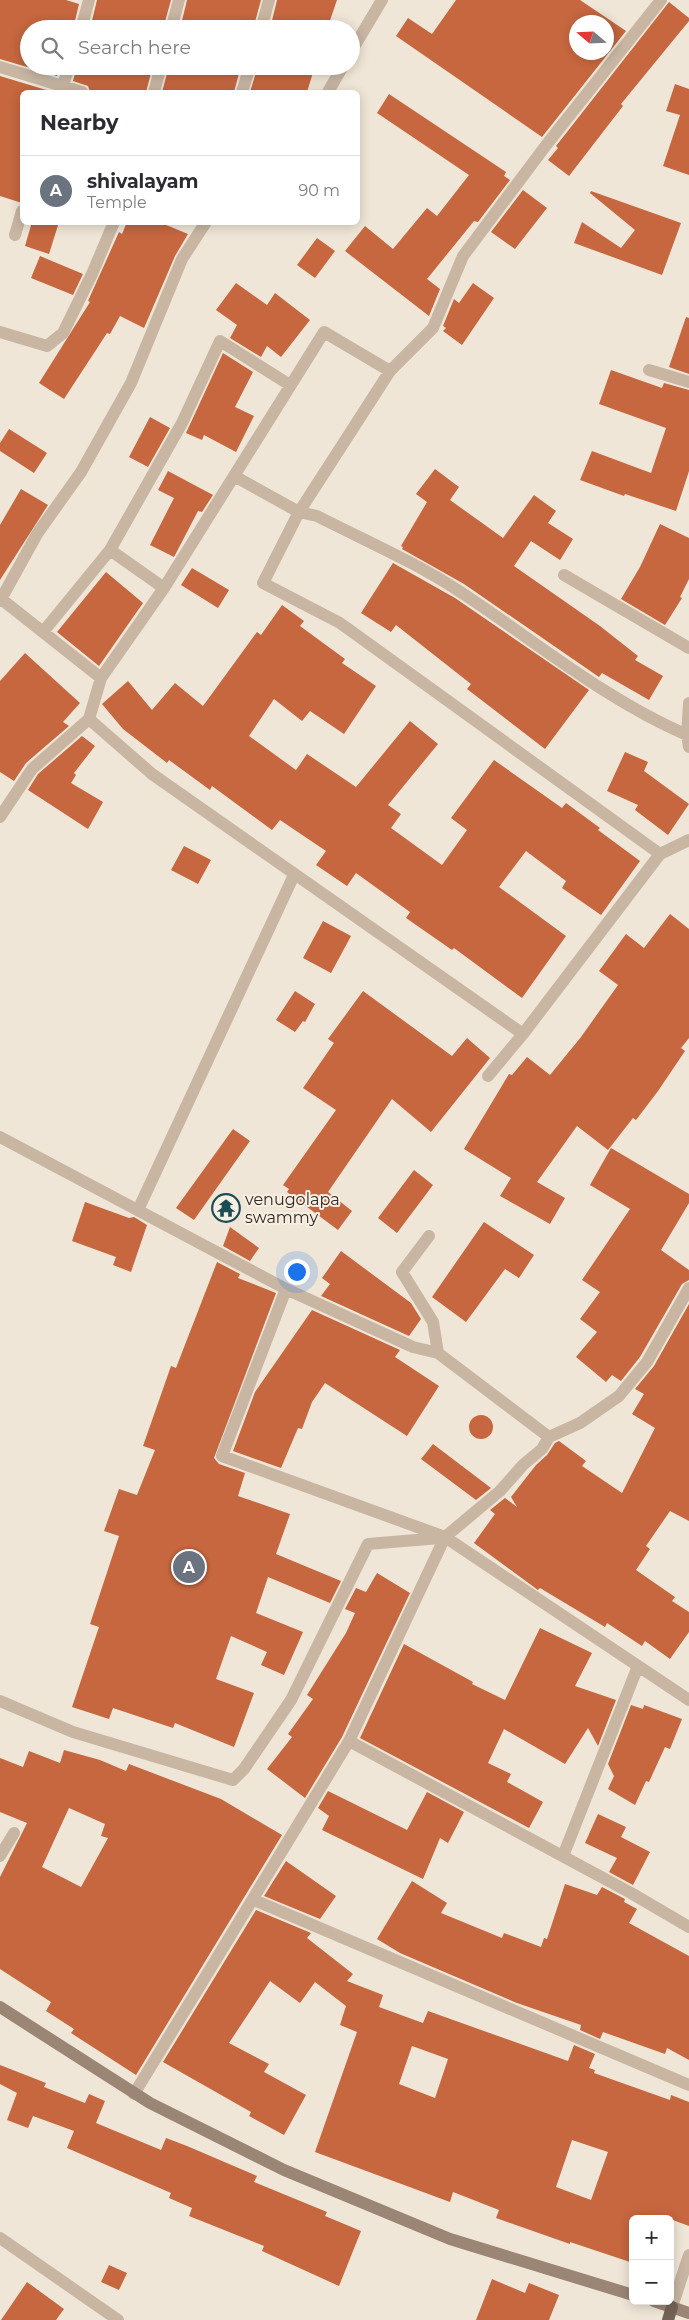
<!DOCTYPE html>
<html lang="en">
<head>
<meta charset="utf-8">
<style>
	body { margin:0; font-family:Montserrat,sans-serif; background:#f7f7f7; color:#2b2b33 }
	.controls { position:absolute; right:15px; bottom:15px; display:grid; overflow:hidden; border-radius:8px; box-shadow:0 2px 12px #0003 }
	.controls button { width:45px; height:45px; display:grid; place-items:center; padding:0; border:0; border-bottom:1px solid #e1e1e2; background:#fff; color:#2b2b33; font:25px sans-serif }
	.compass { position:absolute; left:569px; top:15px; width:45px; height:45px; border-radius:50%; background:#fff; box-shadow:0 2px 12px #0003; rotate:289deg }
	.you { position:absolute; left:296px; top:1271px; width:18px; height:18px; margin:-12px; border:4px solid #fff; border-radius:50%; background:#1a73e8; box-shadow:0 0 0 8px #1a73e833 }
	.badge { display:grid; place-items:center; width:32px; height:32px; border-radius:50%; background:#2563eb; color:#fff; font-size:16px; font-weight:700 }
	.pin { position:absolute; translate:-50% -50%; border:2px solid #fff; box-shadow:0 1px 5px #0006 }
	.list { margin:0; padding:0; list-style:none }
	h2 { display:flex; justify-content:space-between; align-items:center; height:65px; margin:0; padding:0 20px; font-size:21px }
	h2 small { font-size:16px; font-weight:400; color:#7c7c81 }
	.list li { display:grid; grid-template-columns:32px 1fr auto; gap:15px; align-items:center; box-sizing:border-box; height:70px; padding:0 20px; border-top:1px solid #e1e1e2 }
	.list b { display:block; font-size:19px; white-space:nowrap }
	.list p { margin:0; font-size:16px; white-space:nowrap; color:#7c7c81 }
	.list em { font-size:16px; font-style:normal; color:#7c7c81 }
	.icon { flex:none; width:28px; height:28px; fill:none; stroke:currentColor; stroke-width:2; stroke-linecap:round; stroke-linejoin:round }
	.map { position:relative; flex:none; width:689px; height:2320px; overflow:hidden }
	.search { position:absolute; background:#fff; box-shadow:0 2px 12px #0003; left:20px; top:20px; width:340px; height:55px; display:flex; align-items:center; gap:12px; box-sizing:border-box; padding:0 18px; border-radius:28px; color:#7c7c81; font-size:19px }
	.panel { position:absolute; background:#fff; box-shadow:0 2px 12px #0003; left:20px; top:90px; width:340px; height:135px; border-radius:8px }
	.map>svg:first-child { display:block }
	.building { fill:#c6673f; fill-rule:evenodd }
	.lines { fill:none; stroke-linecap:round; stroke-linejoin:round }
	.minor { stroke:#c8b6a3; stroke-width:12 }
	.tertiary { stroke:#c8b6a3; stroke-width:12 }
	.secondary { stroke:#9b8575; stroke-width:12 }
	.primary { stroke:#756256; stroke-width:12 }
	.labels { text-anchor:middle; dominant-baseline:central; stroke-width:4; stroke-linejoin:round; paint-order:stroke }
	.poi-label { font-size:16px; fill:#332a25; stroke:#f8efe3; text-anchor:start }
</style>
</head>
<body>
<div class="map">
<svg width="689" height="2320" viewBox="0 0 689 2320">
	<rect width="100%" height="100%" fill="#f0e6d7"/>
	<path class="building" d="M0,0H66L79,4L73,29H29V66H60L57,76L0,59Z
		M97,0H171L163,29H90Z
		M187,0H261L253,29H180Z
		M277,0H337L327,29H270Z
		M456,0H580L626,31L542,137L396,36L408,18L432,34ZM576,22H606V52H576Z
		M669,2L689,18V21L621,104L623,106L569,176L548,160L558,148L556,146Z
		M77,66H153L146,92H90L88,86L73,81Z
		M169,66H241L234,92H162Z
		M258,66H315L307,92H250Z
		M0,76L53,92H22V203L0,196Z
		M675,84L689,89V175L663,166L680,115L666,111Z
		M389,94L506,172L504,176L510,180L478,222L474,221L427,279L440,289L429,316L345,251L365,226L393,249L427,208L437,216L469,175L377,113Z
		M523,190L547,208L515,249L491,232Z
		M591,191L681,223L662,275L574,243L582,222L621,248L635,230L590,193Z
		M32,222H59L49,254L25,246Z
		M127,222H159L188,234L175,256L144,328L120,316L110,334L107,333L64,399L39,383L90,302L88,301L119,232L122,234Z
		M317,238L335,251L315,278L297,265Z
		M40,256L83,274L73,295L31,278Z
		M236,283L267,305L275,293L310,320L281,357L267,346L261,357L230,338L237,325L216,310Z
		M473,283L494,298L462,345L443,331L446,328L443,326L454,299L459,303Z
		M686,317L689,318V374L669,367Z
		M223,353L253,372L235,407L254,416L236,452L204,435L202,440L186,433Z
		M611,370L662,388L664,383L689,390V471L676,511L625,494L624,496L580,480L592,451L651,473L666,428L599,404Z
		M150,417L170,428L148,467L129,457Z
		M9,429L47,453L34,473L0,451V443Z
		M435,469L459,487L450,500L503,538L534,495L556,511L548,523L573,539L560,560L531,541L514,566L600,626L638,656L635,660L663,676L649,700L602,673L599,677L464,584L402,549L403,547L401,546L427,502L416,494Z
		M168,471L213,495L202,512L198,511L174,557L150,545L174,498L158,490Z
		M21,489L48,505L0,580V525Z
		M660,524L689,538V579L680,597L682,598L665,625L621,599L640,567Z
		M393,563L455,598L589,690L545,749L467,689L471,684L396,625L391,632L361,613Z
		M192,568L229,590L218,608L181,585Z
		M106,572L143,603L99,666L57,632Z
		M282,605L304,621L300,626L345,659L342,663L376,686L344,734L310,711L302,721L274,699L249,736L296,770L307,754L356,787L410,721L438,744L388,805L401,814L391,828L442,865L467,830L451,818L494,760L562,808L566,803L600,828L598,830L640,861L601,915L562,888L566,881L526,851L499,887L566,936L522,998L454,948L452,950L406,918L410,912L356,873L347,886L316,865L326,851L280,820L272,830L212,786L210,790L169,760L167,763L123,729L102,704L128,681L152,710L175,683L203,706L257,632L261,635Z
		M25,653L80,703L63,722L69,726L26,763L14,781L0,772V681Z
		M82,736L95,746L74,773L76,775L71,783L103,802L88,829L28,790L38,774Z
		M625,752L648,762L644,771L689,804L668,835L635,810L638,805L607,791Z
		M184,846L211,860L198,884L171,870Z
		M670,914L689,929V1038L681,1048L685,1051L658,1091L636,1120L633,1118L608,1150L577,1126L537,1182L565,1198L550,1224L500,1196L511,1178L464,1149L509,1074L512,1075L527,1057L550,1075L581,1037L618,985L599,971L626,934L644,948Z
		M323,921L351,936L331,973L303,958Z
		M295,991L315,1004L305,1022L303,1021L295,1032L276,1020Z
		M363,991L452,1056L467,1038L490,1058L431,1132L392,1099L328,1192L352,1211L338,1230L287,1192L289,1189L283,1185L336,1110L303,1088L334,1043L328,1039Z
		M233,1129L250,1141L194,1220L176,1208Z
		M611,1148L689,1194V1203L661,1250L689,1270V1280L682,1284L640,1357L621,1381L612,1375L606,1382L576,1357L597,1332L580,1319L600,1292L582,1280L630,1209L590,1185Z
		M414,1170L433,1185L397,1233L378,1218Z
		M85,1202L129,1218L134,1217L147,1225L131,1272L113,1265L116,1257L72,1241Z
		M484,1222L534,1255L519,1278L505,1269L466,1322L432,1297Z
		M230,1227L259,1248L250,1261L223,1246Z
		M341,1251L411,1303L421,1319L409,1336L321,1296L330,1284L322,1278Z
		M217,1262L240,1274L238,1278L276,1293L214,1458L219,1464L245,1473L238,1496L290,1514L276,1554L341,1581L330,1603L268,1577L256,1613L303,1632L284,1675L261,1665L267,1652L231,1636L216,1679L254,1693L234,1747L175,1723L173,1728L113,1708L109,1719L72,1707L99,1627L90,1624L119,1536L104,1531L119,1489L137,1495L155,1450L143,1446L171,1366L176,1368Z
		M689,1304V1521L670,1511L646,1546L650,1549L636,1570L675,1597L672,1601L689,1612V1632L670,1659L645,1641L642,1646L607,1623L605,1627L540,1588L538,1590L474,1543L495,1514L490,1510L505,1498L517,1507L511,1497L536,1465L547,1455L555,1443L559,1441L586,1461L582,1466L622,1493L655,1428L632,1414L644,1394L635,1389L654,1366Z
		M312,1310L400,1350L395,1357L439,1386L407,1436L325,1383L312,1402L302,1429L298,1428L281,1468L233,1451L255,1392Z
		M469 1427a12 12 0 1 1 24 0a12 12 0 1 1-24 0Z
		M433,1444L491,1488L476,1500L421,1459Z
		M377,1573L410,1593L342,1737L305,1798L267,1769L292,1737L288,1734L313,1699L307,1695L346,1633L355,1613L345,1609L356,1588L366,1592Z
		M540,1628L592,1653L575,1686L616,1700L598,1746L588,1728L565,1764L504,1729L488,1763L511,1774L507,1782L543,1802L529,1828L360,1738L404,1644L473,1682L472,1684L505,1700Z
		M631,1705L643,1709L644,1705L682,1719L670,1749L665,1747L649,1782L646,1781L635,1805L608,1789L614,1776L608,1764Z
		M64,1750L100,1760L126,1771L129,1764L221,1799L282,1835L136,2075L71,2033L74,2029L46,2011L51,2002L0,1969V1877L27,1823L0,1812V1758L23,1767L29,1751L60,1763ZM69,1808L105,1824L101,1836L108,1838L81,1887L42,1867Z
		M328,1791L407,1830L427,1792L464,1812L448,1843L440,1838L423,1879L322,1830L329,1816L318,1808Z
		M598,1814L626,1827L621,1837L650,1852L633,1885L609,1872L617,1858L585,1843Z
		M286,1861L336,1896L320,1919L264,1896Z
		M412,1881L447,1903L441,1913L502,1938L504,1933L541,1947L544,1938L547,1939L565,1884L597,1895L602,1887L625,1899L624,1902L637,1909L629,1923L689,1956V2060L667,2048L665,2054L603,2032L600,2039L580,2030L581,2025L517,2003L400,1953L377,1939Z
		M256,1910L311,1933L307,1938L353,1974L347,1981L383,1995L379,2007L423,2023L428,2011L568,2061L574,2045L595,2054L589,2068L595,2070L594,2073L670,2100L671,2095L689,2102V2226L670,2219H633V2263L570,2242V2244L496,2218L499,2210L453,2192L450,2202L315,2152L357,2032L340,2025L346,2006L315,1982L300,2003L270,1981L229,2043L269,2064L264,2072L306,2095L284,2135L249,2116L251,2112L163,2062ZM412,2046L448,2059L435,2098L399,2084ZM572,2140L608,2152L591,2200L556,2187Z
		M0,2065L46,2083L44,2087L85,2103L89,2094L105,2101L96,2123L161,2150L166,2138L187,2146L257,2176L254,2182L327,2212L325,2216L361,2231L339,2286L262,2251L264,2246L189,2216L192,2208L169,2198L171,2193L67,2148L74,2131L33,2116L28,2128L7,2120L17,2093L0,2084Z
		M109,2265L127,2273L119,2290L101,2282Z
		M492,2279L525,2293L529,2283L559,2295L549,2320H476Z
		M27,2282L64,2309L56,2320H1Z"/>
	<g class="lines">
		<path class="minor" d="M81,29L89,0
			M171,29L179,0
			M261,29L269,0
			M351,52L382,0
			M0,67L82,92
			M61,92L69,66
			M154,92L161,66
			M242,92L250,66
			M328,92L343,66
			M15,235L22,211
			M0,332L47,346L63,333L92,274L114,222
			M649,370L689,382
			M390,371L433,328L463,256L547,144L661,0
			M234,476L324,332L390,371L299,512L317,516C364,540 415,562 459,591C534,640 604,699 687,735
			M110,550L164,588
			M564,575L689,648
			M0,598L101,678
			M0,601L37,534L81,472L131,383L182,259L206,222
			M43,632L110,550L182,423L220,341L290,385
			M689,703L687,735L689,747
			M89,719L152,774L523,1034
			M0,817L32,769L89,719L101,678L164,588L234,476L299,512L263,583L340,623L660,854
			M488,1076L523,1034L660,854L689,840
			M0,1137L286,1289L222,1456L445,1537L689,1700
			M138,1210L294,875
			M429,1236L402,1272L433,1322L438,1353
			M286,1289L413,1347L438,1353L549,1437
			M0,1701L73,1732L233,1780L244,1769L291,1700L368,1544L440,1538
			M349,1741L631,1893L689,1927
			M0,1856L14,1833
			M563,1856L638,1666
			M254,1900L689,2085
			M134,2094L349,1741L445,1537L500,1491L523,1465L542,1449L549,1437L580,1423L619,1396L647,1362L689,1288
			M0,2238L118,2320"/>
		<path class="tertiary" d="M672,2307L689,2255"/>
		<path class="secondary" d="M0,2007L150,2103L284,2170L450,2239L633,2295
			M654,2301L689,2313"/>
		<path class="primary" d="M668,2320L672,2307"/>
	</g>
	<defs>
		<symbol id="temple-ring" viewBox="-11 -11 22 22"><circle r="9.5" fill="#f8efe3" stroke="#1b4d54" stroke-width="1.5"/><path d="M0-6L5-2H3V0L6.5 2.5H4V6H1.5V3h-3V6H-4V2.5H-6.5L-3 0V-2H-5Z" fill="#1b4d54"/></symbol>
	</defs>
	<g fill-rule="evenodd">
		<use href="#temple-ring" x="210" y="1192" width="32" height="32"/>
	</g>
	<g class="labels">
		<g class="poi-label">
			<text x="245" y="1199">venugolapa<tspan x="245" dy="18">swammy</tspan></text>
		</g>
	</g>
</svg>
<div class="controls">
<button>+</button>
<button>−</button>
</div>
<svg class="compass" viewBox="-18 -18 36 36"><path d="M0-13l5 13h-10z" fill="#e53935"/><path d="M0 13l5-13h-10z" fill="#7c7c81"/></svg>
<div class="you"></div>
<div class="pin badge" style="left:189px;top:1567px;background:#6b7280">A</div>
<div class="search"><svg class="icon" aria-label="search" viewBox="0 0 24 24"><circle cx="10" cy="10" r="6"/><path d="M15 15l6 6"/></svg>Search here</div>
<section class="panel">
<h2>Nearby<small></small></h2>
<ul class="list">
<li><span class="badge" style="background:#6b7280">A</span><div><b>shivalayam</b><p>Temple</p></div><em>90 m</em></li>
</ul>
</section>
</div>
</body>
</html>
